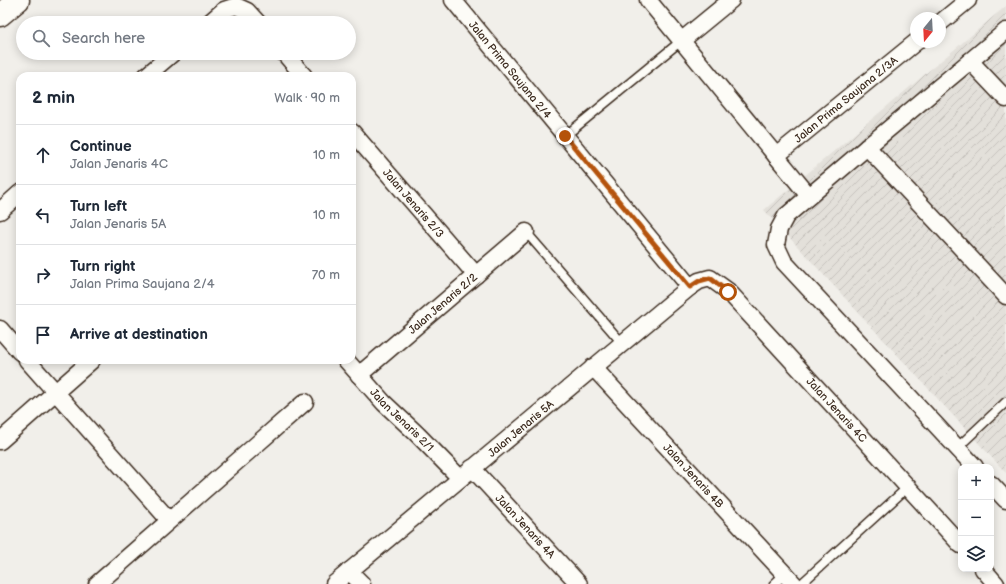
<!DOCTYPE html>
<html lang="en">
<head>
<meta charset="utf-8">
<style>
	body { margin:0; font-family:"Balsamiq Sans",sans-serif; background:#f2f2f3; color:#1f2937 }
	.controls { position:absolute; right:12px; bottom:12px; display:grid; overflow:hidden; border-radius:8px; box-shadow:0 2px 10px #0003 }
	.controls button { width:36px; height:36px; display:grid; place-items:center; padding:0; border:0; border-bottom:1px solid #e0e1e3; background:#fff; color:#1f2937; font:20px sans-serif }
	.compass { position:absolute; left:910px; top:12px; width:36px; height:36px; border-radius:50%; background:#fff; box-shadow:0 2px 10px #0003; rotate:198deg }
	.stop { position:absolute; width:12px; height:12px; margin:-9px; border:3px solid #b45309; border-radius:50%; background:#fff }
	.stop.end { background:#b45309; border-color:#fff; box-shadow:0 1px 4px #0008 }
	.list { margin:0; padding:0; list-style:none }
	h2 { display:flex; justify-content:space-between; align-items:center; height:52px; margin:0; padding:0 16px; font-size:17px }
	h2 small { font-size:13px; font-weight:400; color:#747a83 }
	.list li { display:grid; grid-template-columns:26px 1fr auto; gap:12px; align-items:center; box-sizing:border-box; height:60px; padding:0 16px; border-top:1px solid #e0e1e3 }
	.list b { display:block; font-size:15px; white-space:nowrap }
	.list p { margin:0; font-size:13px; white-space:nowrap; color:#747a83 }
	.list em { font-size:13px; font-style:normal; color:#747a83 }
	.icon { flex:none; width:22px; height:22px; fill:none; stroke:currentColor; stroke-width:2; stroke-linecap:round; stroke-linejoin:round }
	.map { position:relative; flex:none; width:1006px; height:584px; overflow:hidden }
	.search { position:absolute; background:#fff; box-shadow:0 2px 10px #0003; left:16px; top:16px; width:340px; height:44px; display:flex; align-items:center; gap:10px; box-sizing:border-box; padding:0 14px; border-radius:22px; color:#747a83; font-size:15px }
	.panel { position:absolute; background:#fff; box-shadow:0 2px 10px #0003; left:16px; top:72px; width:340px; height:292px; border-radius:12px }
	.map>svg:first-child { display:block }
	.industrial { fill:url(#industrial-furrows) }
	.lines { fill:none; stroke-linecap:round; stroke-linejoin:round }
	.lane-casing { stroke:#3b2a1e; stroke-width:11 }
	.street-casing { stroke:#3b2a1e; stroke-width:19 }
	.secondary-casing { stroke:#3b2a1e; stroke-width:25 }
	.lane { stroke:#fdfcf7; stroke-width:8 }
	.street { stroke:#fdfcf7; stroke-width:16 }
	.secondary { stroke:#fdfcf7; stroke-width:22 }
	.route { stroke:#b45309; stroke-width:5 }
	.labels { text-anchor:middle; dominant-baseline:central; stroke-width:3; stroke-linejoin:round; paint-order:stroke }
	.street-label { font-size:11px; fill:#3b2a1e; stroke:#fdfcf7 }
</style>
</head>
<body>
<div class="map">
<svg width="1006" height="584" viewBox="0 0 1006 584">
	<defs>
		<pattern id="industrial-furrows" width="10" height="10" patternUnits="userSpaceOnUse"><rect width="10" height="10" fill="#e3e0da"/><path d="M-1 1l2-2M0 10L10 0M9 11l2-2" fill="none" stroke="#c4c0bb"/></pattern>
	</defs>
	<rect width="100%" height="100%" fill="#f1efea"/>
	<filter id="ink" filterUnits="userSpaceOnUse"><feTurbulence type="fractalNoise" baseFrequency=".025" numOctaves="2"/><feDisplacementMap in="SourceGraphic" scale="8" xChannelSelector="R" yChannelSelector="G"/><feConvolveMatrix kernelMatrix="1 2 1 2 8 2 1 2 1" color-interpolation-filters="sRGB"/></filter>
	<g filter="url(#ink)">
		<path class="industrial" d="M1006,6V473L764,210Z"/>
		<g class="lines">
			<defs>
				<path id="lane" d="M565,136L681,41
					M526,232L622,343
					M957,448L1006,402
					M774,584L785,574
					M801,584L908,487"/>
				<g id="street">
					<path id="s1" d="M453,0L690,287"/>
					<path d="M648,0L809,196"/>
					<path d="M209,23L224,10L236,6L247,11L258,23"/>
					<path d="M940,23L968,0"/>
					<path d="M681,41L731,0"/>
					<path d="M284,53L304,76"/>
					<path d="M970,61L1006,99"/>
					<path d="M146,76L173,53"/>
					<path id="s2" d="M352,132L476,275"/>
					<path d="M867,147L1006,296"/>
					<path id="s3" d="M776,156L916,42"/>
					<path d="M0,211L20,193"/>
					<path d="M0,329L20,352"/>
					<path d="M27,360L169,520"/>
					<path id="s4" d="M346,360L384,403L417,434L460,478"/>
					<path id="s5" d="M593,367L794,584"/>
					<path id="s6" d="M359,375L526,232"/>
					<path d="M0,441L92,360"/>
					<path d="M975,467L784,262L776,245L779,229L786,216L867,147L1006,31"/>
					<path id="s7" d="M472,468L579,584"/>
					<path d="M991,484L1006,500"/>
					<path d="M983,569L996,584"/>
					<path d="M349,571L362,584"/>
					<path d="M97,584L305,402"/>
					<path id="s8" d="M334,584L690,287L699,281L710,278L728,291L961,545"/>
				</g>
				<path id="secondary" d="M0,15L18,0"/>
			</defs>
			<use href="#lane" class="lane-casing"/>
			<use href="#street" class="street-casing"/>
			<use href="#secondary" class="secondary-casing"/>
			<use href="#lane" class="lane"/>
			<use href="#street" class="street"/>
			<use href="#secondary" class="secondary"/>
		</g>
	</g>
	<g class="lines" filter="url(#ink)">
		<path class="route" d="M565,136L690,287L699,281L710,278L728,292"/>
	</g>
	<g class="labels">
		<g class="street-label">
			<text stroke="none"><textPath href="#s1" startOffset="90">Jalan Prima Saujana 2/4</textPath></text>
			<text stroke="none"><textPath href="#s3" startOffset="90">Jalan Prima Saujana 2/3A</textPath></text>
			<text stroke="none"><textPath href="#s2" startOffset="94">Jalan Jenaris 2/3</textPath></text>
			<text stroke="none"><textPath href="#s6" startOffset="110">Jalan Jenaris 2/2</textPath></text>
			<text stroke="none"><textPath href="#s8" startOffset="669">Jalan Jenaris 4C</textPath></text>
			<text stroke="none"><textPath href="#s4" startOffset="82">Jalan Jenaris 2/1</textPath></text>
			<text stroke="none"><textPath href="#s8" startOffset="243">Jalan Jenaris 5A</textPath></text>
			<text stroke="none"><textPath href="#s5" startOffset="148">Jalan Jenaris 4B</textPath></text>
			<text stroke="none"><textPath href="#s7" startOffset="79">Jalan Jenaris 4A</textPath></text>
		</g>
	</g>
</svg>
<div class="controls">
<button>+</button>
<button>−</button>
<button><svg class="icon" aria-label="layers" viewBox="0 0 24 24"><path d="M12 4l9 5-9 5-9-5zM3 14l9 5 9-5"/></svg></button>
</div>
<svg class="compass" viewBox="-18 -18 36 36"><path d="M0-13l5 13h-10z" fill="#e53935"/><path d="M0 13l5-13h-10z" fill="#747a83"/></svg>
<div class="stop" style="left:728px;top:292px"></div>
<div class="stop end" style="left:565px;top:136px"></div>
<div class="search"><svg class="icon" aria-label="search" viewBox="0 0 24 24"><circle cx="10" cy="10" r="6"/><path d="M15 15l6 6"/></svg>Search here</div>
<section class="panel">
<h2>2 min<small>Walk · 90 m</small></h2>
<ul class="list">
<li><svg class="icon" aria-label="ahead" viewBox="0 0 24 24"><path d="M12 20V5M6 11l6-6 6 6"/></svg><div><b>Continue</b><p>Jalan Jenaris 4C</p></div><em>10 m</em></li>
<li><svg class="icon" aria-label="left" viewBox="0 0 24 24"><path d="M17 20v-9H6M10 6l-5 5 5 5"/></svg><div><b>Turn left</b><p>Jalan Jenaris 5A</p></div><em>10 m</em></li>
<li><svg class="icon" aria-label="right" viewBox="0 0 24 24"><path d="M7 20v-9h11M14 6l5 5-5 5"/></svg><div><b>Turn right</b><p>Jalan Prima Saujana 2/4</p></div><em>70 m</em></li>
<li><svg class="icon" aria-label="arrive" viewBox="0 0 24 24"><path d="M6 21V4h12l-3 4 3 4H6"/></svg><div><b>Arrive at destination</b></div></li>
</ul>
</section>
</div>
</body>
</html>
